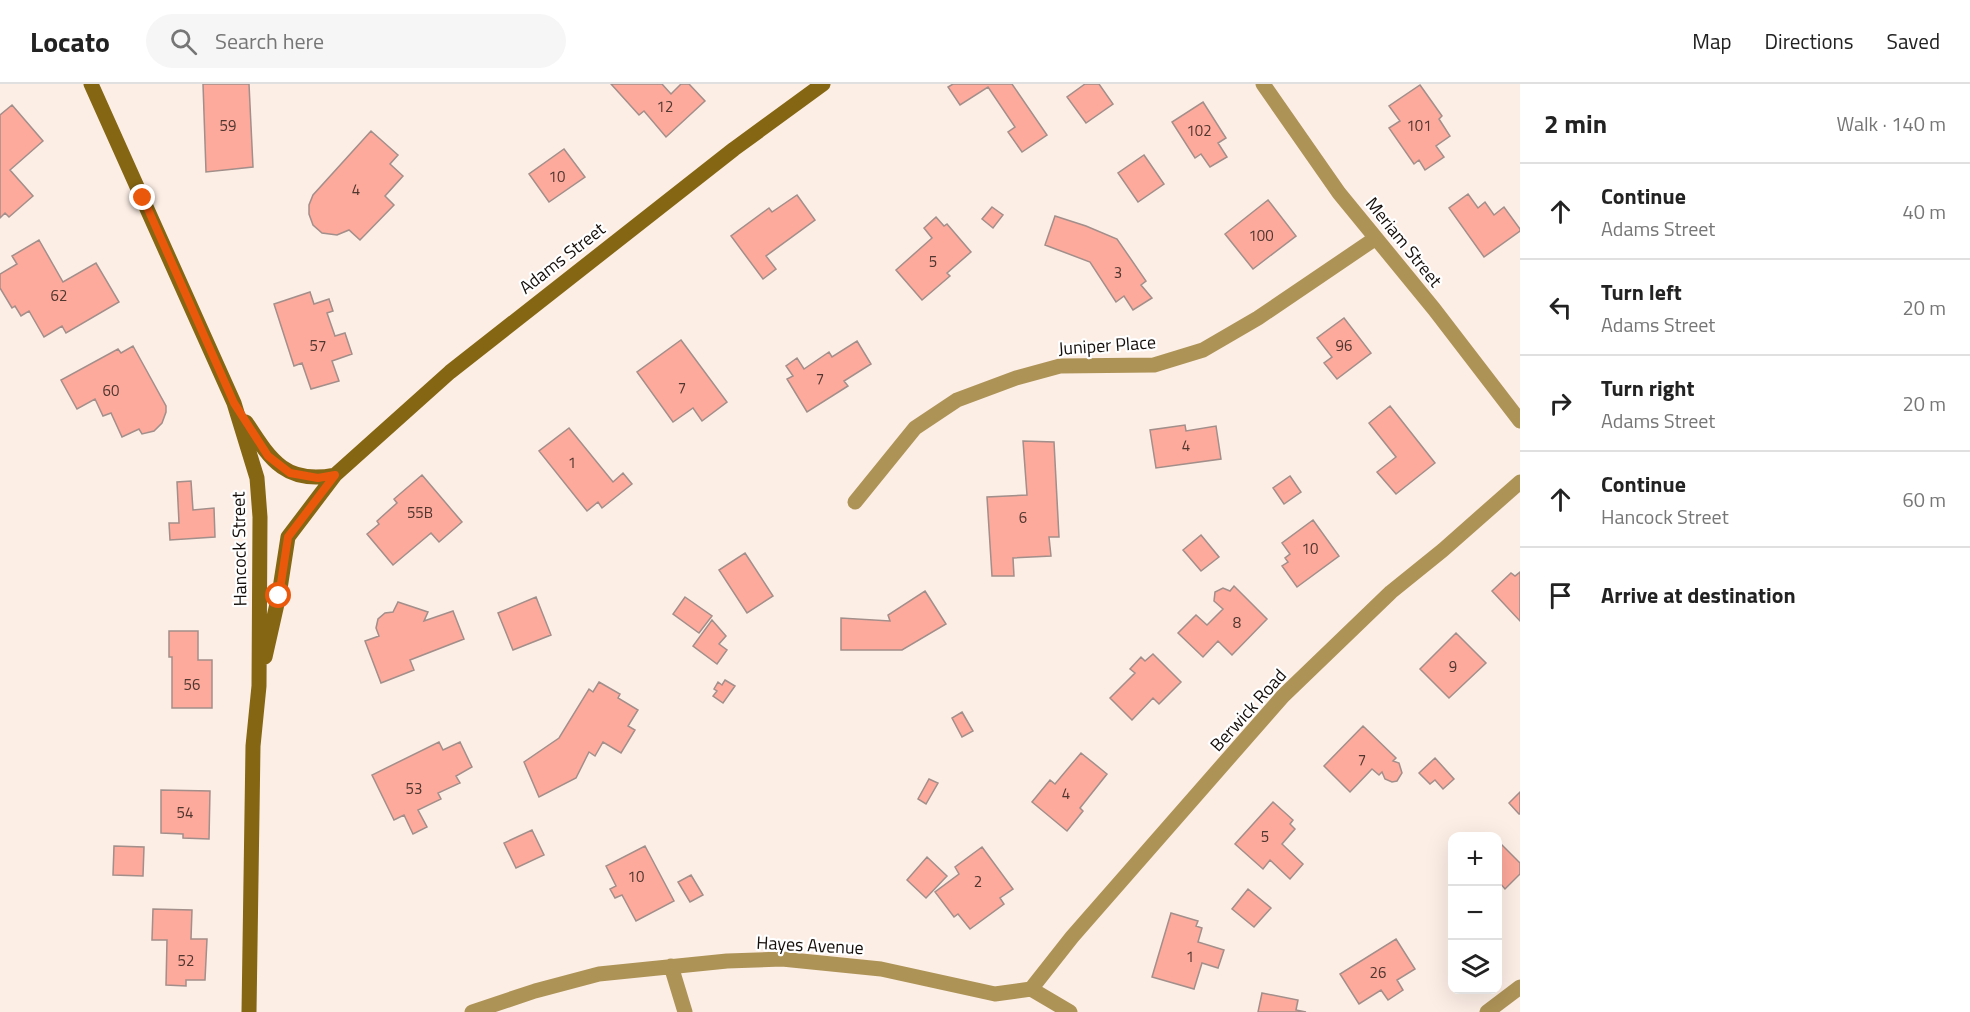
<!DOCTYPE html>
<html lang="en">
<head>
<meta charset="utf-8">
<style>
	body { margin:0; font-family:"Titillium Web",sans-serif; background:#f6f6f6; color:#222 }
	.controls { position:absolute; right:18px; bottom:18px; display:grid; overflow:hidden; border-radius:12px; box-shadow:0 6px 24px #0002 }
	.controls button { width:54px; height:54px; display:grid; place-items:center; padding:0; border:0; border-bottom:2px solid #e0e0e0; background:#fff; color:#222; font:30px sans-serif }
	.stop { position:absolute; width:18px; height:18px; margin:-14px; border:4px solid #ea580c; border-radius:50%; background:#fff }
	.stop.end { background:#ea580c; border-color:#fff; box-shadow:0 2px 6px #0008 }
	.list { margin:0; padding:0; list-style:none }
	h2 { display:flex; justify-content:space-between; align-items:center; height:78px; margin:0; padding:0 24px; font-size:26px }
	h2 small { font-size:20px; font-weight:400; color:#767676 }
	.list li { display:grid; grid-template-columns:39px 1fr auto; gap:18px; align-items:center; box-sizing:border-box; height:96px; padding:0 24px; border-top:2px solid #e0e0e0 }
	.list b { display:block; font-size:22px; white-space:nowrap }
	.list p { margin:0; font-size:20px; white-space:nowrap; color:#767676 }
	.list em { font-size:20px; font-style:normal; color:#767676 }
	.icon { flex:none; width:33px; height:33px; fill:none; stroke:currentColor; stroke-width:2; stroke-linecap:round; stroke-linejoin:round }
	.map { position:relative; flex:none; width:1520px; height:928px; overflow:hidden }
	header { display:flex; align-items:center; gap:36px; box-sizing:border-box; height:84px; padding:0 30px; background:#fff; border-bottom:2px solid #e0e0e0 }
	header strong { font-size:28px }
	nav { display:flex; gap:33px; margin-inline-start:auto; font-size:21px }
	.search { width:420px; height:54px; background:#f6f6f6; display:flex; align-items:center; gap:15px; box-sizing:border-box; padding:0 21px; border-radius:33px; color:#767676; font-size:22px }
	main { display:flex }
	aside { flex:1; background:#fff }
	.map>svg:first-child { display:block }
	.building { fill:#fda99b; stroke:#a28e8a; stroke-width:1.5 }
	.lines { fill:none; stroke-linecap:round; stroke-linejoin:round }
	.street { stroke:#ae9357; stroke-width:15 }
	.secondary { stroke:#856612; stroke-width:15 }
	.route { stroke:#ea580c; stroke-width:8 }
	.labels { text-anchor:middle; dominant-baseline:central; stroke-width:4.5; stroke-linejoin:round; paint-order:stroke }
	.number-label { font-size:15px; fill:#4f362f }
	.street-label { font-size:18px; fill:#150f0b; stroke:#fff }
</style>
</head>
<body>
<header>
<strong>Locato</strong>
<div class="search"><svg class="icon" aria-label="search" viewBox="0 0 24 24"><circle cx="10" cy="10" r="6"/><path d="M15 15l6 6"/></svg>Search here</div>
<nav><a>Map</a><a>Directions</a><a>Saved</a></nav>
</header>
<main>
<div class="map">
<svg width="1520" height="928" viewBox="0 0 1520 928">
	<rect width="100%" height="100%" fill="#fceee5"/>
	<path class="building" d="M203,0H249L253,83L206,88Z
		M611,0H662L671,10L681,0H689L705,17L666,53L644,27L639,31Z
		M953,0H1012L1047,51L1022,68L1008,48L1015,43L988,3L960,21L948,3Z
		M1085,0H1099L1113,20L1086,39L1067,13Z
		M1420,1L1442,32L1439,35L1450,52L1436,62L1444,73L1425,86L1419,76L1414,80L1389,44L1400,37L1389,22Z
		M1203,18L1226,54L1218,59L1227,73L1210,83L1201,70L1195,74L1172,38Z
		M12,21L43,57L10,86L33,112L9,133L5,129L0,134V31Z
		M371,47L398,71L390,80L403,92L385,112L394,121L360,156L349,146L337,151L322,149L313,141L309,130V121L313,111Z
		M564,65L585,93L549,118L529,90Z
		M1144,71L1164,100L1138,118L1118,89Z
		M1468,110L1478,124L1485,118L1494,131L1504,123L1520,145V147L1484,173L1449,124Z
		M797,111L815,136L766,172L776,185L763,195L731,152L769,124L772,128Z
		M1268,116L1296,152L1253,185L1225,150Z
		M992,123L1003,131L993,144L982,135Z
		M1055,132L1086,142L1117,155L1146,197L1141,201L1152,214L1133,226L1124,212L1116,218L1090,178L1045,161Z
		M936,133L944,142L947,140L971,168L947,189L950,192L922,216L896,186L932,154L924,144Z
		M39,156L63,198L96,179L119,218L66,249L62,242L44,253L29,227L21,232L15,222L12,224L0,204V190L17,180L12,172Z
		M310,208L314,220L329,215L333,227L327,229L335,252L345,249L352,270L332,277L339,297L311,305L302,279L294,282L274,220Z
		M1344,234L1371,269L1337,295L1324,279L1332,273L1317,254Z
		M681,256L727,318L702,337L693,324L673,338L637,288Z
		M857,257L871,280L844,297L848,302L807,328L787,295L793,292L786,282L797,274L804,285L829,268L832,273Z
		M133,262L166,322V328L162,339L154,347L142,350L139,345L122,353L111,329L103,332L95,315L77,325L61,296L118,265L121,269Z
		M1390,322L1435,379L1396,410L1377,388L1396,373L1369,339Z
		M1185,341L1186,347L1216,342L1221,375L1156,384L1150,346Z
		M569,344L613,398L623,389L632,400L602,424L598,418L587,427L539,367Z
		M1023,357L1054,358L1059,453H1049L1051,472L1013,474L1014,492H992L987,413L1027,411Z
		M422,391L462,438L439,458L431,449L393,481L367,450L379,440L377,437L397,419L394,415Z
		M1290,392L1301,408L1284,420L1273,404Z
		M191,397L193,426L214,424L215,453L170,456L169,439H179L177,398Z
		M1313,436L1339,472L1297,503L1282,482L1288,478L1285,474L1290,470L1282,459Z
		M1201,451L1219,473L1201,487L1183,466Z
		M745,469L773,512L747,529L719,486Z
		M1520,488V537L1492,507L1511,489L1515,492Z
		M1234,502L1267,535L1232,571L1218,557L1203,573L1178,549L1196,531L1207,541L1223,525L1214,517L1215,508L1223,504L1230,507Z
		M925,507L946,540L902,566H841V534L890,537L888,531Z
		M536,513L551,551L513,566L498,529Z
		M685,513L712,532L699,549L673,530Z
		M398,518L428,528L424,537L453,527L464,555L410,576L414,586L381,599L365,557L379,552L376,544L378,535L385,529L393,528Z
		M712,536L726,552L719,560L727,566L717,580L693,562Z
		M169,547H198V576H212V624H172V573H169Z
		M1456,549L1486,579L1449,614L1420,585Z
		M1153,570L1181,598L1159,620L1153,614L1132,636L1110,614L1135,589L1130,585L1141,573L1145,577Z
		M725,596L735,602L723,619L713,612L717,607L714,605L718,598L722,601Z
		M599,598L620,610L618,614L638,626L628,642L635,646L621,669L603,658L595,672L589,668L576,694L539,713L524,678L559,654L589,605L593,608Z
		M962,628L973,647L962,653L952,634Z
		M1363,642L1396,674L1393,677L1399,679L1402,689L1397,697L1392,698L1385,695L1382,688L1379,691L1372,685L1350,708L1324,682Z
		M439,658L443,666L460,658L472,683L456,692L460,699L438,709L441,715L418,726L427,743L413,750L404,731L394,736L372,691Z
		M1081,669L1107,690L1080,724L1083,727L1067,747L1032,718L1050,696L1055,700Z
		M1435,674L1454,695L1443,705L1435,696L1430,700L1419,689Z
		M929,695L938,699L926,720L918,715Z
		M161,706L210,707L209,755L183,754V750L161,749Z
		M1520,708V730H1519L1509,719Z
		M1273,718L1293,736L1290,740L1295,745L1282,760L1303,780L1290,795L1270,776L1263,785L1235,760Z
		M532,746L544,771L516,784L504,759Z
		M1501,760L1520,779V790L1505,805L1500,799L1498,801V763Z
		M114,762L144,763L143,792L113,791Z
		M645,762L674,817L636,837L622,811L615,814L610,805L616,802L606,782Z
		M982,763L1013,805L1000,814L1004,820L970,845L958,830L954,833L935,808L959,790L955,783Z
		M927,773L947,792L926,814L907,796Z
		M691,791L703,811L690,818L678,798Z
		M1248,805L1271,824L1254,843L1232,825Z
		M153,825L192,826L191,855H207L205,896H186V902L166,901L167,856H152Z
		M1171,829L1198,837L1196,842L1202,844L1198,858L1224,866L1218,884L1202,879L1194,905L1152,893Z
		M1396,855L1415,885L1397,896L1403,906L1388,916L1381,906L1359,920L1340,890Z
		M1262,909L1298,916L1296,926L1306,928H1258Z"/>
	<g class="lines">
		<path class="street" d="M1263,0L1339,109L1434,225L1520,337
			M855,418L915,344L957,316L1016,294L1060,282L1154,281L1203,266L1258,234L1376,154
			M671,882L685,928
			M1031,905L1072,853L1283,612L1391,508L1443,466L1520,398
			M472,928L535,907L599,890L727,877L782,875L881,885L995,910L1031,905L1070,928
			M1487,928L1520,903"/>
		<path class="secondary" d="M91,0L234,319L257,394L260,433L259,602L253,662L249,928
			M246,338C270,375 285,401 335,391
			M265,573L279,511L288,453L335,391L450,288L734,65L823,0"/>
	</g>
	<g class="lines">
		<path class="route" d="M143,114L234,319L268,372L290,389L318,394L335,391L288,453L279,512"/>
	</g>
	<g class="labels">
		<g class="number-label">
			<text x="665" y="22">12</text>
			<text x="228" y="41">59</text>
			<text x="1419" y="41">101</text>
			<text x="1199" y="46">102</text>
			<text x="557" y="92">10</text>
			<text x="356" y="105">4</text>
			<text x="1261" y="151">100</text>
			<text x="933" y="177">5</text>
			<text x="1118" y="188">3</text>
			<text x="59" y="211">62</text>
			<text x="318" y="261">57</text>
			<text x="1344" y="261">96</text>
			<text x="820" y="294">7</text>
			<text x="682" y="303">7</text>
			<text x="111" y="306">60</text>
			<text x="1186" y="361">4</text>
			<text x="572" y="378">1</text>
			<text x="420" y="428">55B</text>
			<text x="1023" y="433">6</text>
			<text x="1310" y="464">10</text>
			<text x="1237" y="538">8</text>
			<text x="1453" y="582">9</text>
			<text x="192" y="600">56</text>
			<text x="1362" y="675">7</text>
			<text x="414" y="704">53</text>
			<text x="1066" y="709">4</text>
			<text x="185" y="728">54</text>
			<text x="1265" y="752">5</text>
			<text x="636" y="792">10</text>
			<text x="978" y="797">2</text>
			<text x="1190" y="872">1</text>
			<text x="186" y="876">52</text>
			<text x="1378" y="888">26</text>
		</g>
		<g class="street-label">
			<text transform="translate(1404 158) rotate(51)">Meriam Street</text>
			<text transform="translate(562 174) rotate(-38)">Adams Street</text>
			<text transform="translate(1107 261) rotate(-4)">Juniper Place</text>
			<text transform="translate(239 465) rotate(-91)">Hancock Street</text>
			<text transform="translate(1248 626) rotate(-48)">Berwick Road</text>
			<text transform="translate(810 861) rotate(3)">Hayes Avenue</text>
		</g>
	</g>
</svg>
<div class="controls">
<button>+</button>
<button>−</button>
<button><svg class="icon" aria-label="layers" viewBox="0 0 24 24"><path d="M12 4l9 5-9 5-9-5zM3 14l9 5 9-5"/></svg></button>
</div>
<div class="stop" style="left:279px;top:512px"></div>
<div class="stop end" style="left:143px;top:114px"></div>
</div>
<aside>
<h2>2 min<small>Walk · 140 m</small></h2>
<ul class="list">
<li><svg class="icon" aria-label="ahead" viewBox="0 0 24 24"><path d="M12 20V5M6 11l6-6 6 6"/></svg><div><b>Continue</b><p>Adams Street</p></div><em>40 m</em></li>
<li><svg class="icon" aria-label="left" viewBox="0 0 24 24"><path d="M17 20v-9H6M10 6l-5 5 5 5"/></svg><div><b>Turn left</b><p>Adams Street</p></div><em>20 m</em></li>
<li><svg class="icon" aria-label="right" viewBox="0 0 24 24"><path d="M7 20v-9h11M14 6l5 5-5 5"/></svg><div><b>Turn right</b><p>Adams Street</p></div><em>20 m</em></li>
<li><svg class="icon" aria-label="ahead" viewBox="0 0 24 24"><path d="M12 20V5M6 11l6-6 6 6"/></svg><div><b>Continue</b><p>Hancock Street</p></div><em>60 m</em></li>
<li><svg class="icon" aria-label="arrive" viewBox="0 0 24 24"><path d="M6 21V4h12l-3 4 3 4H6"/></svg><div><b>Arrive at destination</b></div></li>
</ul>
</aside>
</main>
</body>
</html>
